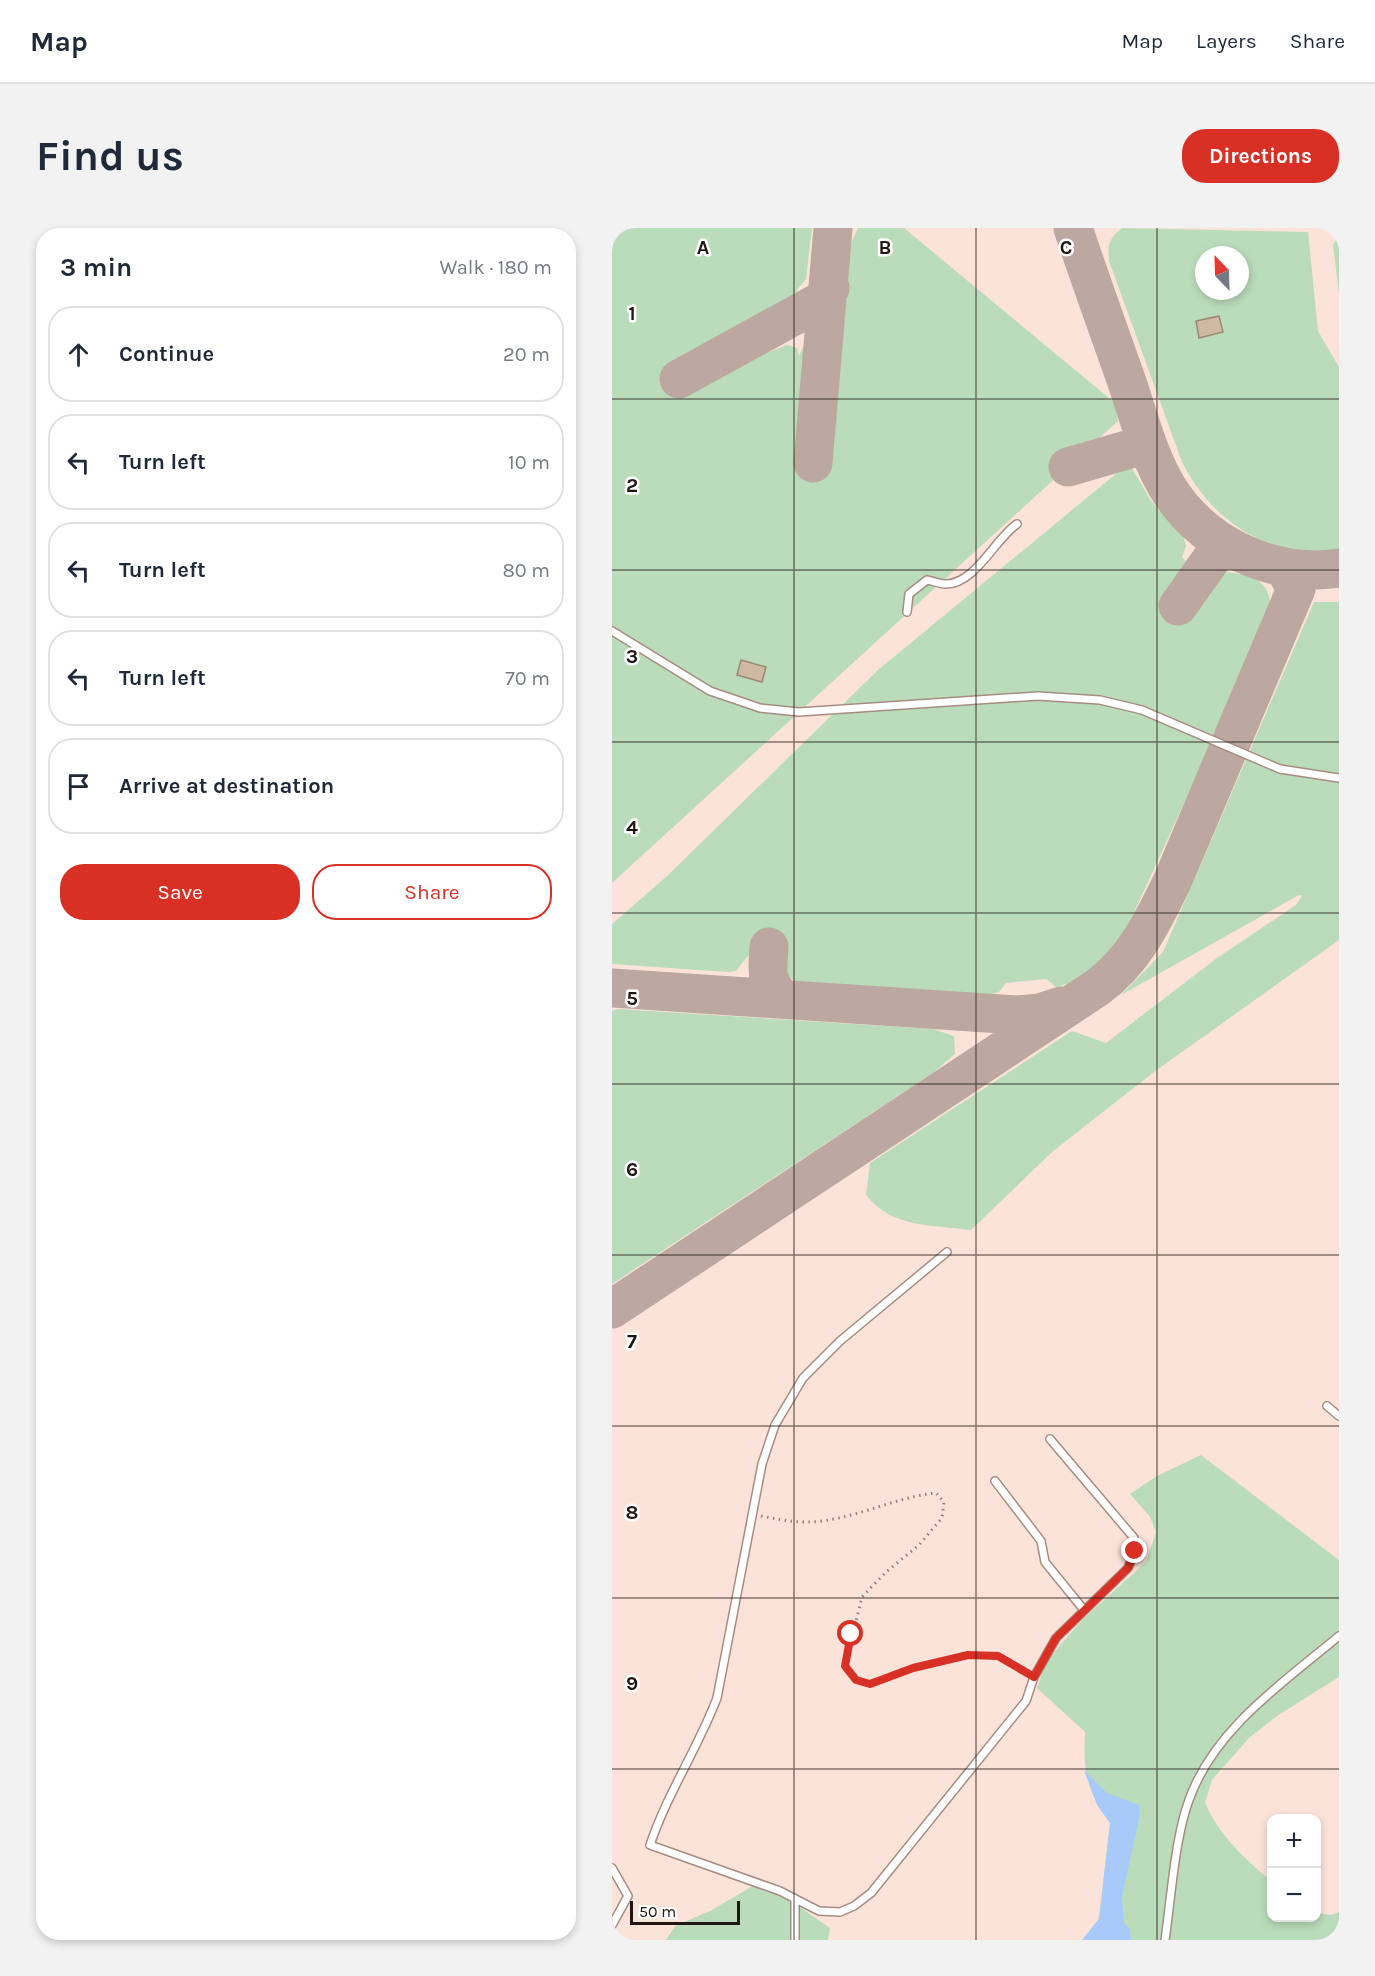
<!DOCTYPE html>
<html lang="en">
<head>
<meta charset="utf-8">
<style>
	body { margin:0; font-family:Karla,sans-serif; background:#f2f2f3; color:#1f2937 }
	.controls { position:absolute; right:18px; bottom:18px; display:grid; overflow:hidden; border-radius:12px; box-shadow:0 3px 9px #0003 }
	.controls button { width:54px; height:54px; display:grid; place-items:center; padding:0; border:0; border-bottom:2px solid #e0e1e3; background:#fff; color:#1f2937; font:30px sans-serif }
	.compass { position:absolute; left:583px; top:18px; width:54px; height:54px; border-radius:50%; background:#fff; box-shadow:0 3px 9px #0003; rotate:337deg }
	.scale { position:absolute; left:18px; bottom:15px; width:110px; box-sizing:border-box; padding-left:6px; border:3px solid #1f1511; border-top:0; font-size:16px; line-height:21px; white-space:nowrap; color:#1f1511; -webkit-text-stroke:4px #fff; paint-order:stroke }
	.stop { position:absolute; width:18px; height:18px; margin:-14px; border:4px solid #d93025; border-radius:50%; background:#fff }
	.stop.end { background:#d93025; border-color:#fff; box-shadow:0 2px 6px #0008 }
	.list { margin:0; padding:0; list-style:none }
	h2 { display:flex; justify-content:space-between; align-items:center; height:78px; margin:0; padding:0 24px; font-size:26px }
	h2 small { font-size:20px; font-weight:400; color:#747a83 }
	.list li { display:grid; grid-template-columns:39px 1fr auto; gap:18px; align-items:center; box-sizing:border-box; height:96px; margin:0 12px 12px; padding:0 12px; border:2px solid #e0e1e3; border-radius:24px }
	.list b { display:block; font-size:22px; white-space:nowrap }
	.list em { font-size:20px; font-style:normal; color:#747a83 }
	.actions { display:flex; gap:12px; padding:18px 24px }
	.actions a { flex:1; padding:14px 0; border:2px solid #d93025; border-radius:24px; text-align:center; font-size:21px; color:#d93025 }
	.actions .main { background:#d93025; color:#fff }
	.icon { flex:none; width:33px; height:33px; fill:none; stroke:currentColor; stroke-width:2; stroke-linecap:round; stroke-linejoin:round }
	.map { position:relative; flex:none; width:727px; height:1712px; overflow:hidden; border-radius:24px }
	header { display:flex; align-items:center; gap:36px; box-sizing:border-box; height:84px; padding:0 30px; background:#fff; border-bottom:2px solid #e0e1e3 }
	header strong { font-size:28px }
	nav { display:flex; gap:33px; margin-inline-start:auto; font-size:21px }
	.intro { display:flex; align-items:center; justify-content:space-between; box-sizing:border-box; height:144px; padding:0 36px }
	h1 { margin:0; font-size:42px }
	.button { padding:15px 27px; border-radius:24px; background:#d93025; color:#fff; font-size:21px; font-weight:700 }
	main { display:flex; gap:36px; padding:0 36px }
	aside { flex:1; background:#fff; border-radius:24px; box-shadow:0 3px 9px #0003 }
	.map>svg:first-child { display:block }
	.green { fill:#bbdcbb; fill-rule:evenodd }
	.water { fill:#a8cafa }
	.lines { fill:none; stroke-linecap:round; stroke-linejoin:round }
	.taxiway { stroke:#bca8a0; stroke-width:39 }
	.building { fill:#ceb9a5; stroke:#9c8875; stroke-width:1.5 }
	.lane-casing { stroke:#a78c81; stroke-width:10 }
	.path { stroke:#928079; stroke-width:3; stroke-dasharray:1.5 4.5; stroke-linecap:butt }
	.lane { stroke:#fff; stroke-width:7 }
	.route { stroke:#d93025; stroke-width:8 }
	.grid { fill:none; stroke:#1f1511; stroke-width:1.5; stroke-opacity:0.55 }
	.grid-label { font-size:20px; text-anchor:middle; font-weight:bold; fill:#1f1511; stroke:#fff; stroke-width:5; stroke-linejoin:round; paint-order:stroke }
</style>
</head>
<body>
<header>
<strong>Map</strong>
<nav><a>Map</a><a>Layers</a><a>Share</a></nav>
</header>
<div class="intro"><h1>Find us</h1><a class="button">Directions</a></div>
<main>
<aside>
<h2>3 min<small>Walk · 180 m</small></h2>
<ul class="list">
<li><svg class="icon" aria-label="ahead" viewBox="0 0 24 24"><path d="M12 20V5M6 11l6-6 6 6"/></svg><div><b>Continue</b></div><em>20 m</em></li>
<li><svg class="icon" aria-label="left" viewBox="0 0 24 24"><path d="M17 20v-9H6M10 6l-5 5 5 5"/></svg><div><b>Turn left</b></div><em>10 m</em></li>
<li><svg class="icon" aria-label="left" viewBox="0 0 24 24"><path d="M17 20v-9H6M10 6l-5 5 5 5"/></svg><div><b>Turn left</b></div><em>80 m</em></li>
<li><svg class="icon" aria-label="left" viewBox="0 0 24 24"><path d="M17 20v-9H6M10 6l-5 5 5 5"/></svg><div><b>Turn left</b></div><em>70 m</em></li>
<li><svg class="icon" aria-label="arrive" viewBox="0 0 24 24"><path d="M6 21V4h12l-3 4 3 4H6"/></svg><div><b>Arrive at destination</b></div></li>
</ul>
<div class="actions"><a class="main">Save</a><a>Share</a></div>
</aside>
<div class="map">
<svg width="727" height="1712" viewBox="0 0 727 1712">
	<rect width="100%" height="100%" fill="#fce3da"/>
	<path class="green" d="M0,0H200L194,51L185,62L157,124L175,117L185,120L187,128L246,0H292L503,175L506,193L0,655Z
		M510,0L696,4L706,103L727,139V321C658,332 601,295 570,234L497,33C495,18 497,10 510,0ZM592,27H628V63H592ZM607,88L610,105L587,110L584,93Z
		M727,8V66L721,16Z
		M511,240H520L539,273L571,307L574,318L570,329L597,358L612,344C634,345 658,351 658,376L595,525L520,689C506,718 479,753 444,759L434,751L394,755L387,764L373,768L184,754L177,749L173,729L137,727L124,743L115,744L0,736V696L55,648L266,442Z
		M702,374H727V712L542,844L440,924L359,1002C321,997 279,1000 254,967L258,935L460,803L494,815L605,730L684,677L690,668L687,667L509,767L551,724Z
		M6,781L321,801L342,808L343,826L321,845L0,1056V783Z
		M589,1227L727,1332V1449L665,1488L637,1510L600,1552L593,1575C608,1608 632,1630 659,1653L660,1690H704L705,1685L719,1687L727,1684V1712H470L487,1691L498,1595C474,1561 471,1544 473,1504L425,1460L434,1433L472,1390L534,1334L544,1304L538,1289L518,1266L545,1248Z
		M144,1656L185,1677L218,1700L216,1712H54L63,1698L100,1682Z"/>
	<path class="water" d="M472,1542L495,1565L527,1577L528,1586L510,1669L512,1695L518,1701L519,1712H470L487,1691L498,1595L485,1577Z"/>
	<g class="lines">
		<path class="taxiway" d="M461,0C477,48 494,95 511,143C525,181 535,227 557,262C593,318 662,350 727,340
			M67,151L209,73L218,60
			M201,235L221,0
			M456,239L525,219L533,223
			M566,378L603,326L611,323
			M157,719C156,737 153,751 165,765
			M0,760L404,787L428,785L449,778
			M0,1081L486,759C523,731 540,695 560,654L684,361L674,343"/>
	</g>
	<path class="building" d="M607,88L611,104L587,110L584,93Z
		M129,432L154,439L150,454L125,447Z"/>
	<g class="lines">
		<defs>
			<path id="lane" d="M295,384L297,366L315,352C321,353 328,356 334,356C363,356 383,311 405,296
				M0,403L98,463L148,480L187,484L426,468L488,472L530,482L668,541L727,550
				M335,1024L228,1113L191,1150L163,1197L150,1236L105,1470C86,1520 55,1566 38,1617L168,1663L207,1683L228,1684L242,1678L259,1665L414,1473L422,1449L444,1410L516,1340L523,1323L522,1310L438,1211
				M715,1178L727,1188
				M383,1253L429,1313L433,1334L472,1382
				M0,1640L16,1668L0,1697
				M183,1673V1712
				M553,1712C559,1671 563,1609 577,1572C602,1501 672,1454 727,1408"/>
		</defs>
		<use href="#lane" class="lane-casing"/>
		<path class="path" d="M149,1288C170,1292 188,1296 210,1293C249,1288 285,1269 324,1265L332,1274L330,1290L307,1317L274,1344L250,1369L233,1438L244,1452L258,1456L301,1440L356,1427L386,1428L415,1445"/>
		<use href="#lane" class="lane"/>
	</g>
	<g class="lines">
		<path class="route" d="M239,1406L233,1438L244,1452L258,1456L301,1440L356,1427L386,1428L422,1449L444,1410L516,1340L523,1323"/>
	</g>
	<path class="grid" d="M182,0V1712M364,0V1712M545,0V1712M0,171H727M0,342H727M0,514H727M0,685H727M0,856H727M0,1027H727M0,1198H727M0,1370H727M0,1541H727"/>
	<g class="grid-label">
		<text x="91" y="26">A</text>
		<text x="273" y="26">B</text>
		<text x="454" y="26">C</text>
		<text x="20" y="92">1</text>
		<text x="20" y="264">2</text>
		<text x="20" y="435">3</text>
		<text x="20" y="606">4</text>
		<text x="20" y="777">5</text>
		<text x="20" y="948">6</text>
		<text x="20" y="1120">7</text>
		<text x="20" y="1291">8</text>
		<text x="20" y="1462">9</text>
	</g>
</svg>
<div class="controls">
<button>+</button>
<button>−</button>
</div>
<svg class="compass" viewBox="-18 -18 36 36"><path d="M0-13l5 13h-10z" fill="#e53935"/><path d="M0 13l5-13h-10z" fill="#747a83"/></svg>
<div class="scale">50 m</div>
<div class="stop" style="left:239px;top:1406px"></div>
<div class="stop end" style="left:523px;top:1323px"></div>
</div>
</main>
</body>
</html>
